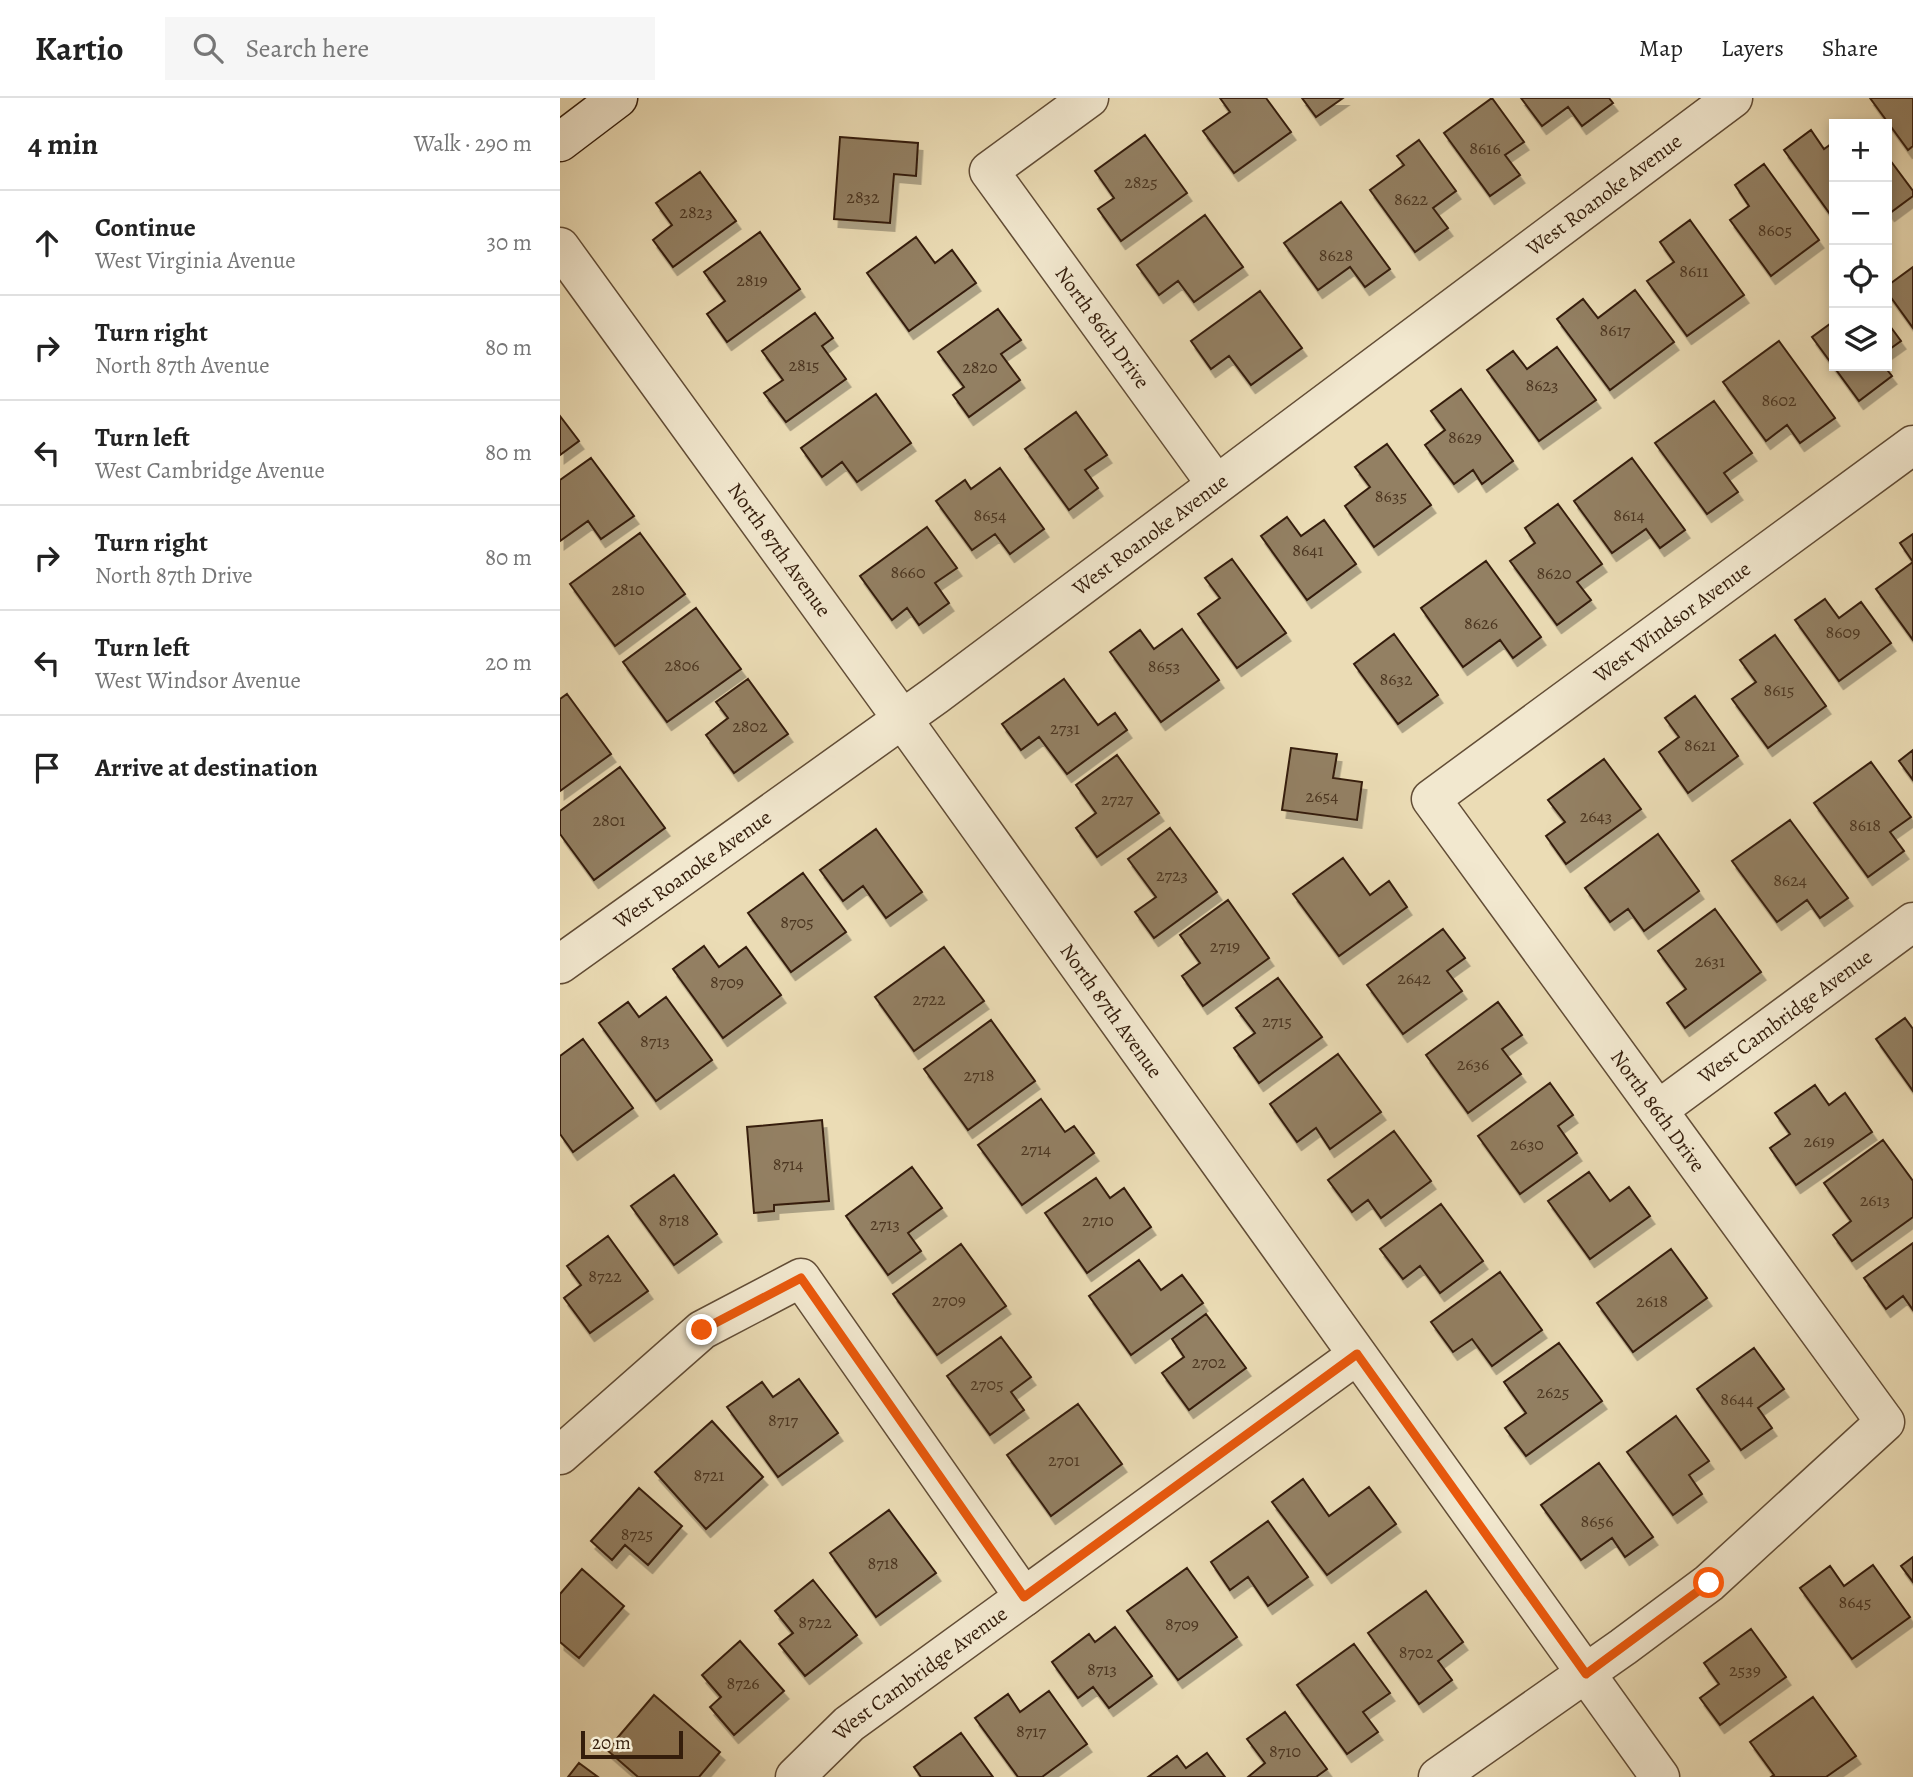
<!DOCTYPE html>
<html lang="en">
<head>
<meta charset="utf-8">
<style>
	body { margin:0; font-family:Alegreya,serif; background:#f6f6f6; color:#222 }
	.controls { position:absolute; right:21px; top:21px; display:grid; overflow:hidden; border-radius:0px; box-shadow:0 4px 10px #0003 }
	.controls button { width:63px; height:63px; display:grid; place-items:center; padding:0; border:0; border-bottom:2px solid #e0e0e0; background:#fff; color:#222; font:35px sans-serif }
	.scale { position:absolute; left:21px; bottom:18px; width:102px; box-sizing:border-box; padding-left:7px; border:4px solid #341d0b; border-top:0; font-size:19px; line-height:24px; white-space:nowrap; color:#341d0b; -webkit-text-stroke:5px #f2e8cf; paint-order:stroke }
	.stop { position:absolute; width:21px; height:21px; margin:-16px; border:5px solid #ea580c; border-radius:50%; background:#fff }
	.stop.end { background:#ea580c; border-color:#fff; box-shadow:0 2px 7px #0008 }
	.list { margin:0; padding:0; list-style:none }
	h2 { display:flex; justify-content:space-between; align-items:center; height:91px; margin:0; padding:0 28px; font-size:30px }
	h2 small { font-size:23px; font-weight:400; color:#767676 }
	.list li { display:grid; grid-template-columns:46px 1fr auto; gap:21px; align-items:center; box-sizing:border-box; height:105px; padding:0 28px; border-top:2px solid #e0e0e0 }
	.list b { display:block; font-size:26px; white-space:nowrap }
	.list p { margin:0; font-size:23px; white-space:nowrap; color:#767676 }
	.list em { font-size:23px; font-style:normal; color:#767676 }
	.icon { flex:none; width:38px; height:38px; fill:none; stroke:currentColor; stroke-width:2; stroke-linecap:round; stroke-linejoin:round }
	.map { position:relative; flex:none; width:1353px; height:1679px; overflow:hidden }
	header { display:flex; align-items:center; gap:42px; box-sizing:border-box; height:98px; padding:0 35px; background:#fff; border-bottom:2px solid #e0e0e0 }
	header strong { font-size:33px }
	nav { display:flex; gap:38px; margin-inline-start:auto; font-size:24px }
	.search { width:490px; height:63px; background:#f6f6f6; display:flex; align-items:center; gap:18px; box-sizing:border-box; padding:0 24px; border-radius:0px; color:#767676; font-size:26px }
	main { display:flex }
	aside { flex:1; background:#fff }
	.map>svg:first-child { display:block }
	.building { fill:#938063; stroke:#341d0b; stroke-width:2; filter:url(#shadow) }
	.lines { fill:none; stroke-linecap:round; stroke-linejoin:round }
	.minor-casing { stroke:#624d36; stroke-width:41 }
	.tertiary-casing { stroke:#624d36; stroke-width:41 }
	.secondary-casing { stroke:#341d0b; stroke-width:41 }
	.minor { stroke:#f2e8cf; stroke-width:38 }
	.tertiary { stroke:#f2e8cf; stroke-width:38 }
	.secondary { stroke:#f2e8cf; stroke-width:38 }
	.route { stroke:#ea580c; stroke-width:9 }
	.labels { text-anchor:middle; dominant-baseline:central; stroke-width:5; stroke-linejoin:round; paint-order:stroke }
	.number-label { font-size:18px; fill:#4c3621 }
	.street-label { font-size:21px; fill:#341d0b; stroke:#f2e8cf }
</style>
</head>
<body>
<header>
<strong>Kartio</strong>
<div class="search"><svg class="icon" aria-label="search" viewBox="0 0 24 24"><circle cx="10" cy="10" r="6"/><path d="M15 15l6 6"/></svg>Search here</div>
<nav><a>Map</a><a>Layers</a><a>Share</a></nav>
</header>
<main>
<aside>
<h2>4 min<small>Walk · 290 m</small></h2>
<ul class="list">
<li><svg class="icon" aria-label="ahead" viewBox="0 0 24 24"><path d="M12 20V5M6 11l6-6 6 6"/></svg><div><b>Continue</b><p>West Virginia Avenue</p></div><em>30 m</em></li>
<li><svg class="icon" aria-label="right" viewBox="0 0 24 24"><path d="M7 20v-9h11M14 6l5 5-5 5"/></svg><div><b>Turn right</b><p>North 87th Avenue</p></div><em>80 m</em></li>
<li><svg class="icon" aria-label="left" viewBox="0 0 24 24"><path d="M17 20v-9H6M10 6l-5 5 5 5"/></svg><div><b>Turn left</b><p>West Cambridge Avenue</p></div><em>80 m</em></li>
<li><svg class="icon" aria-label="right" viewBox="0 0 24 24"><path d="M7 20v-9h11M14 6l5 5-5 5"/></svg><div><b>Turn right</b><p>North 87th Drive</p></div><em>80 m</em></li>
<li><svg class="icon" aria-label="left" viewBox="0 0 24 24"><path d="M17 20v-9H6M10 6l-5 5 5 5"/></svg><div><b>Turn left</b><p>West Windsor Avenue</p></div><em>20 m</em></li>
<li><svg class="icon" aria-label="arrive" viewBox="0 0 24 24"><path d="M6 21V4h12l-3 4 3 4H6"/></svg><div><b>Arrive at destination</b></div></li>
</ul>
</aside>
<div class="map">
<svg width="1353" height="1679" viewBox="0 0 1353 1679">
	<defs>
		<filter id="shadow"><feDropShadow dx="4.5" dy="8" stdDeviation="0" flood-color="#0004"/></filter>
	</defs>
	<rect width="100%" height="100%" fill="#ebdcb5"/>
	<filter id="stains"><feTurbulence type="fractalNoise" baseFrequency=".00286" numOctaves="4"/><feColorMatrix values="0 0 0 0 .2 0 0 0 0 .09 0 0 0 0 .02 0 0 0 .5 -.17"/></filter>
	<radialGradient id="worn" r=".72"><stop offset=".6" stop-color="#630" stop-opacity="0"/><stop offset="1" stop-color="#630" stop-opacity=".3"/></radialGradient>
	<path class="building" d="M660,0H706L731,34L674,75L643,33L670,14Z
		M742,0H783L756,19Z
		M932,0L964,44L945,57L960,77L930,98L884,35Z
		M961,0H1049L1053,5L1022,28L1008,9L982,28Z
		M1310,0H1353V48L1348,52Z
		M1251,32L1264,51L1274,44V113L1270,116L1224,52Z
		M585,37L627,95L561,143L538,111L554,100L535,73Z
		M280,39L358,45L356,78L334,76L330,125L274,121Z
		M859,42L896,93L873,110L888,130L855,154L810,92L844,67L837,58Z
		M1327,58L1353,93V98L1330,115L1327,111Z
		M1204,66L1259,142L1211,178L1170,122L1189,108L1175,87Z
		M140,74L176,123L113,169L93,142L112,127L96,105Z
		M781,104L830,171L805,189L790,169L758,192L724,145Z
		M645,117L683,169L634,204L618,183L599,197L577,167Z
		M1130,122L1184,197L1127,238L1087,183L1114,164L1100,144Z
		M200,134L240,191L167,244L147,216L165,203L144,174Z
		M356,139L375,165L392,152L416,185L349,233L307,175Z
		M1353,169V230L1327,194V188Z
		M1075,192L1114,244L1050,292L997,221L1023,201L1038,220Z
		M700,193L742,250L691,287L669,258L651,271L631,243Z
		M438,211L461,242L441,256L460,282L409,319L393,297L404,289L378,254Z
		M255,215L273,240L262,248L286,281L226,324L204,295L223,282L202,253Z
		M1274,223V268H1324L1332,278L1299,303L1252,239Z
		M1327,224L1341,243L1327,253Z
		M1219,243L1275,320L1240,345L1227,327L1206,343L1163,284Z
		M997,249L1036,302L979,343L927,272L953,253L967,271Z
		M901,291L953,363L922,386L913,372L894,386L865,347L885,332L871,313Z
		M316,296L351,345L297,384L282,364L262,379L241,350Z
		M1154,303L1192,355L1164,375L1178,394L1147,416L1095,345Z
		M516,314L547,357L525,372L538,390L509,412L465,351Z
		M0,318L19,343L0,357Z
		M827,346L871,407L814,449L785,408L810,389L795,369Z
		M31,360L74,418L41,441L28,423L0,443V382Z
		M1072,360L1125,432L1100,450L1086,431L1052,455L1014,403Z
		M440,370L484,431L450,456L435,436L412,452L376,403L405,382L411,391Z
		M998,406L1042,466L1017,484L1031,502L997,527L950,463L975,445L965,430Z
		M727,419L741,438L764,422L796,466L747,502L701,438Z
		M367,429L397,470L375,485L389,505L359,527L347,510L332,522L300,478Z
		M80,435L125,496L55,548L10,486Z
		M1353,436V464L1340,445Z
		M672,461L726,535L677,570L638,516L660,500L645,480Z
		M926,463L981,539L953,560L940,542L903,569L861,510Z
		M1353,464V542L1316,491Z
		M1265,501L1279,520L1301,504L1331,545L1279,583L1235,522Z
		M136,510L181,571L107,624L63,564Z
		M622,531L659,582L601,624L550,554L580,532L594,551Z
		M834,536L878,597L838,626L794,566Z
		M1215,537L1266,608L1208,650L1172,601L1196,584L1180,562Z
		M188,581L228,636L174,675L146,637L168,620L156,604Z
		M504,581L538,627L555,615L567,632L507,676L479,639L461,652L442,626Z
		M7,596L51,656L0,693V601Z
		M1135,598L1178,658L1128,695L1099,654L1119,639L1105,620Z
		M731,650L777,656L773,680L802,684L797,722L722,712Z
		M1353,652V682L1339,663Z
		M557,657L599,715L537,759L516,730L536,715L516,687Z
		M1044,661L1081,711L1006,766L986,738L1005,724L988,702Z
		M1311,664L1351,719L1330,734L1344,753L1308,779L1254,705Z
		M60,669L105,730L34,782L0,736V713Z
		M1230,722L1288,800L1260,820L1247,802L1217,824L1172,763Z
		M610,730L657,794L594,840L575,814L596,799L568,761Z
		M316,731L362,794L326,820L303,788L283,803L260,772Z
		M1098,736L1139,793L1084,833L1068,811L1050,824L1025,790Z
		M783,760L810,797L829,783L847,809L779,858L733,796Z
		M243,775L286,834L231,874L188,815Z
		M668,802L709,860L643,908L622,878L640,865L620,837Z
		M1155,811L1201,874L1125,930L1107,905L1126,891L1098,853Z
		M883,831L905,860L887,873L902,893L843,936L807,887Z
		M144,848L159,869L186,849L221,897L163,940L113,871Z
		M384,849L424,903L354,953L315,899Z
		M718,880L762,939L699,985L674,950L695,935L676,910Z
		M106,899L152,962L96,1003L39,925L68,904L79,919Z
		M938,904L962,937L942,951L961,976L908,1015L866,957Z
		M1345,920L1353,931V993L1316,941Z
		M431,922L475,983L408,1032L364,971Z
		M23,941L73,1010L13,1054L0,1036V958Z
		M778,956L821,1014L770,1051L756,1030L737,1044L710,1006Z
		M990,985L1013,1017L998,1028L1017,1055L960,1096L918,1038Z
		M1255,987L1269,1007L1285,995L1312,1034L1236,1087L1210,1050L1230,1036L1215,1015Z
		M481,1001L505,1034L514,1028L534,1055L462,1107L418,1047Z
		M262,1022L269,1103L214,1107V1113L194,1115L187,1029Z
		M834,1033L871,1083L821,1120L808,1102L792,1114L768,1082Z
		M1323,1042L1353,1083V1119L1292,1163L1273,1137L1291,1123L1264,1085Z
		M352,1069L382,1110L348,1135L361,1153L328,1177L286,1118Z
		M1029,1074L1050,1103L1069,1089L1090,1118L1030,1161L988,1103Z
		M114,1077L157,1136L114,1167L71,1108Z
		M536,1080L550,1100L564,1090L591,1129L527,1175L485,1115Z
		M881,1106L923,1163L880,1195L860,1168L843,1181L820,1151Z
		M48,1138L88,1193L30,1235L4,1200L21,1187L7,1168Z
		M1353,1145V1212L1343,1198L1326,1211L1304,1180Z
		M401,1146L446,1208L377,1257L333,1196Z
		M1111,1151L1147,1200L1073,1254L1037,1205Z
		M579,1162L601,1192L622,1177L643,1205L571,1257L529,1198Z
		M940,1174L982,1232L932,1268L912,1241L893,1254L871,1224Z
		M646,1216L686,1270L629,1312L602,1275L624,1259L612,1241Z
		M441,1239L471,1279L451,1294L464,1312L430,1337L387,1278Z
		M999,1245L1042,1303L966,1358L945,1330L966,1315L944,1284Z
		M1194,1250L1224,1291L1198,1310L1212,1330L1181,1352L1137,1291Z
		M239,1281L278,1335L218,1379L167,1309L202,1284L213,1299Z
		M518,1306L562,1366L491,1418L447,1357Z
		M1116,1318L1149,1363L1129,1377L1142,1396L1113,1417L1067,1354Z
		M152,1323L203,1379L146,1431L95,1374Z
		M1039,1365L1093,1439L1065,1459L1052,1440L1021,1462L981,1407Z
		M743,1381L769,1418L809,1389L836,1426L767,1477L712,1404Z
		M79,1390L122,1428L88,1467L65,1447L52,1462L31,1443Z
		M329,1412L376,1475L316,1519L270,1455Z
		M708,1423L748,1479L708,1508L688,1479L670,1492L651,1464Z
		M1353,1459V1484L1341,1468Z
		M1313,1467L1350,1519L1292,1561L1240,1490L1270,1468L1284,1488Z
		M627,1470L677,1539L618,1582L567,1513Z
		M22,1471L64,1508L19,1560L0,1544V1496Z
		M253,1482L297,1537L245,1578L219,1546L233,1535L215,1513Z
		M866,1493L903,1544L878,1563L892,1582L859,1606L808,1535Z
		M555,1529L592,1578L549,1610L533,1589L518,1600L492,1564L529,1536L535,1544Z
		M1191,1531L1226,1579L1160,1627L1140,1600L1159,1586L1144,1565Z
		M180,1543L224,1593L174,1637L150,1609L161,1599L142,1577Z
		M794,1546L830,1595L803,1614L818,1634L787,1656L737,1587Z
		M489,1593L527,1646L482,1679H458L415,1620L448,1596L460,1614Z
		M94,1597L160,1654L139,1679H78L47,1652Z
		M1253,1599L1296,1658L1266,1679H1211L1214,1677L1190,1644Z
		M725,1614L767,1671L756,1679H688L705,1665L687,1641Z
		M401,1635L433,1679H361L354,1669Z
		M647,1655L665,1679H588L617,1658L626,1670Z
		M19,1665L38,1679H8Z"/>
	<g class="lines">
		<defs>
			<g id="minor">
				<path id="s1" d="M529,0L429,73L656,386"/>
				<path id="s2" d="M0,866L376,597L1173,0"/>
				<path id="s3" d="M1098,1012L1353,824"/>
				<path d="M0,1357L142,1232L241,1180L464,1499"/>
				<path id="s4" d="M235,1679L289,1626L797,1257"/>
				<path id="s5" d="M878,1679L1063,1549L1149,1485L1325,1324L871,701L1353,347"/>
			</g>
			<g id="tertiary">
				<path id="s6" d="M0,149L343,622L1100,1679"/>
			</g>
			<path id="secondary" d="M0,44L58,0"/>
		</defs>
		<use href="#minor" class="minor-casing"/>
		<use href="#tertiary" class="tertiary-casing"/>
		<use href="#secondary" class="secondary-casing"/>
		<use href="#minor" class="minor"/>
		<use href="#tertiary" class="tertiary"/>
		<use href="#secondary" class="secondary"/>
	</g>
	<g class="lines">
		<path class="route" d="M142,1232L241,1180L464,1499L797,1256L1026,1576L1149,1485"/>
	</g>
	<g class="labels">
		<g class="number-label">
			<text x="925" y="50">8616</text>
			<text x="581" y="84">2825</text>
			<text x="303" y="99">2832</text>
			<text x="851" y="101">8622</text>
			<text x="136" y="114">2823</text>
			<text x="1215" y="132">8605</text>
			<text x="776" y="157">8628</text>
			<text x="1134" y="173">8611</text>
			<text x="192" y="182">2819</text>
			<text x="1055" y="232">8617</text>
			<text x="244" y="267">2815</text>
			<text x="420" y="269">2820</text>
			<text x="982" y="287">8623</text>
			<text x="1219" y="302">8602</text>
			<text x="905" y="339">8629</text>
			<text x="831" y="398">8635</text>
			<text x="430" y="417">8654</text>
			<text x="1069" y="417">8614</text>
			<text x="748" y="452">8641</text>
			<text x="348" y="474">8660</text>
			<text x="994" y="475">8620</text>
			<text x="68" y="491">2810</text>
			<text x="921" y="525">8626</text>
			<text x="1283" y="534">8609</text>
			<text x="122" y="567">2806</text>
			<text x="604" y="568">8653</text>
			<text x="836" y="581">8632</text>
			<text x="1219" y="592">8615</text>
			<text x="190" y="628">2802</text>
			<text x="505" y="630">2731</text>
			<text x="1140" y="647">8621</text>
			<text x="762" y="698">2654</text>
			<text x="557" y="701">2727</text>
			<text x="1036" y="718">2643</text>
			<text x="49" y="722">2801</text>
			<text x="1305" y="727">8618</text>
			<text x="612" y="777">2723</text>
			<text x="1230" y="782">8624</text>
			<text x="237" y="824">8705</text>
			<text x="665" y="848">2719</text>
			<text x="1150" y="863">2631</text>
			<text x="854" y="880">2642</text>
			<text x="167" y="884">8709</text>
			<text x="369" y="901">2722</text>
			<text x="717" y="923">2715</text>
			<text x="95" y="943">8713</text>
			<text x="913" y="966">2636</text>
			<text x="419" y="977">2718</text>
			<text x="1259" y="1043">2619</text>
			<text x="967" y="1046">2630</text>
			<text x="476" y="1051">2714</text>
			<text x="228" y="1066">8714</text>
			<text x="1315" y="1102">2613</text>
			<text x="114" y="1122">8718</text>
			<text x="538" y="1122">2710</text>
			<text x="325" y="1126">2713</text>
			<text x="45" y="1178">8722</text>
			<text x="389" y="1202">2709</text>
			<text x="1092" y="1203">2618</text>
			<text x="649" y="1264">2702</text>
			<text x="427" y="1286">2705</text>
			<text x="993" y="1294">2625</text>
			<text x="1177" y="1301">8644</text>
			<text x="223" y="1322">8717</text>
			<text x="504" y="1362">2701</text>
			<text x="149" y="1377">8721</text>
			<text x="1037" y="1423">8656</text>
			<text x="77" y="1436">8725</text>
			<text x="323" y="1465">8718</text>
			<text x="1295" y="1504">8645</text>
			<text x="255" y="1524">8722</text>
			<text x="622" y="1526">8709</text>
			<text x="856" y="1554">8702</text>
			<text x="542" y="1571">8713</text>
			<text x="1185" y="1572">2539</text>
			<text x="183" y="1585">8726</text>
			<text x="471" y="1633">8717</text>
			<text x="725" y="1653">8710</text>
		</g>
		<g class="street-label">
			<text stroke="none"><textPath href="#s2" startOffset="1297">West Roanoke Avenue</textPath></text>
			<text stroke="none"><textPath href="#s1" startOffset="317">North 86th Drive</textPath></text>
			<text stroke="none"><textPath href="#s2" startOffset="730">West Roanoke Avenue</textPath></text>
			<text stroke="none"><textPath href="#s6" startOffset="374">North 87th Avenue</textPath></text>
			<text stroke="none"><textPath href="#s5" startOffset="1642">West Windsor Avenue</textPath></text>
			<text stroke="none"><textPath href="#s2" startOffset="163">West Roanoke Avenue</textPath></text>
			<text stroke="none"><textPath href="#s6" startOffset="942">North 87th Avenue</textPath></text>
			<text stroke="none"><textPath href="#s3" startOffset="158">West Cambridge Avenue</textPath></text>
			<text transform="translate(1098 1013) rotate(54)">North 86th Drive</text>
			<text stroke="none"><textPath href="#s4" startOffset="163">West Cambridge Avenue</textPath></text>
		</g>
	</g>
	<rect width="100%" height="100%" filter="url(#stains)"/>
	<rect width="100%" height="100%" fill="url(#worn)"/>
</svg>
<div class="controls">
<button>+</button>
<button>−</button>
<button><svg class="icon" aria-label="locate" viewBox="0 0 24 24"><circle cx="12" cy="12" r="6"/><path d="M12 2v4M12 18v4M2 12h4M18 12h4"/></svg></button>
<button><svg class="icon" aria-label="layers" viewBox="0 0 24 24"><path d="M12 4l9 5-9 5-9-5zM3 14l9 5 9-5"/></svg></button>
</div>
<div class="scale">20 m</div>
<div class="stop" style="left:1149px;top:1485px"></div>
<div class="stop end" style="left:142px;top:1232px"></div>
</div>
</main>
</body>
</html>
